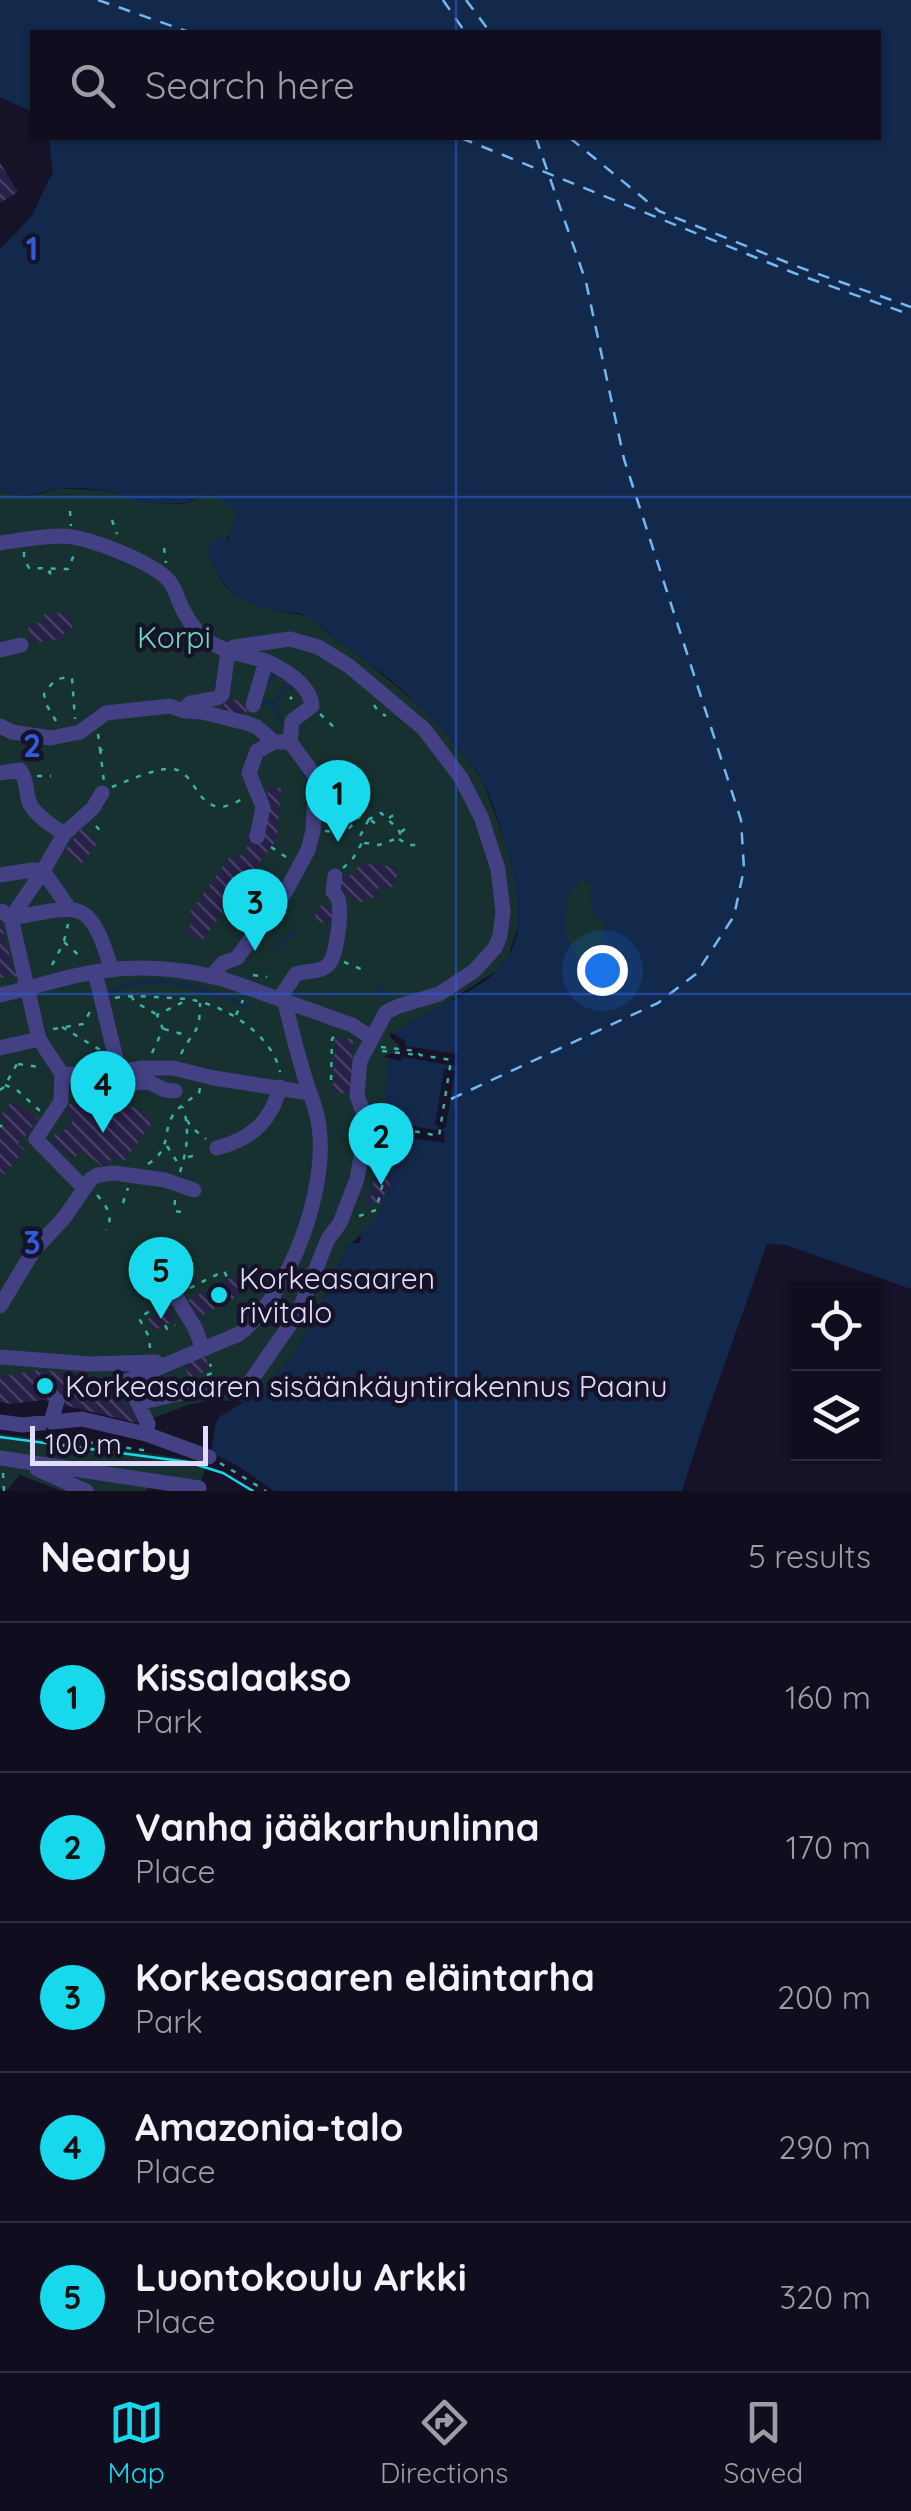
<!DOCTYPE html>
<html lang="en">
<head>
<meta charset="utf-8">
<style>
	body { margin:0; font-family:Quicksand,sans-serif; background:#191727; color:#f1f3f6 }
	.controls { position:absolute; right:30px; bottom:30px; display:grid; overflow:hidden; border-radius:0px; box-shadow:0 2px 8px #0004 }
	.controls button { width:90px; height:90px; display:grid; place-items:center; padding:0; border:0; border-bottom:2px solid #302e3c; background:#100e1e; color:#f1f3f6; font:50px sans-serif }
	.scale { position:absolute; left:30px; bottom:25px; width:178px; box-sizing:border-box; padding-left:10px; border:5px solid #dfdcfc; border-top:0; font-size:28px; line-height:35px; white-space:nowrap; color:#dfdcfc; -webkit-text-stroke:8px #161228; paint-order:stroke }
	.you { position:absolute; left:602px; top:970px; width:35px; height:35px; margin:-25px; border:8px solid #fff; border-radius:50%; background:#1a73e8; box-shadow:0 0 0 15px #1a73e833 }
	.badge { display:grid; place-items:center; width:65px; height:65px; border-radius:50%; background:#18d9ec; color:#111; font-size:32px; font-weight:700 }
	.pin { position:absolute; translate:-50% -82px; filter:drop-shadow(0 2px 5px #0008) }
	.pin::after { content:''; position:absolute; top:52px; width:35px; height:30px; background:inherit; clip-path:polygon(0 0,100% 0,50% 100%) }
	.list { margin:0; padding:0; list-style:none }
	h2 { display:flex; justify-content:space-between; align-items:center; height:130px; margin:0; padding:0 40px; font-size:42px }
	h2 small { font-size:32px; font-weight:400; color:#9c9ca4 }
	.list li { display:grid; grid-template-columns:65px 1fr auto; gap:30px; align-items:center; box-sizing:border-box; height:150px; padding:0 40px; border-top:2px solid #302e3c }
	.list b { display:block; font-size:38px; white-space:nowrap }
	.list p { margin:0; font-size:32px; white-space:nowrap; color:#9c9ca4 }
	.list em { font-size:32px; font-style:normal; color:#9c9ca4 }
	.icon { flex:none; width:55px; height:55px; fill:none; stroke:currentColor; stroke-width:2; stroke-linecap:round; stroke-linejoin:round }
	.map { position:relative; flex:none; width:911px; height:1491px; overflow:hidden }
	.search { position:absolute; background:#100e1e; box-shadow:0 2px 8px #0004; left:30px; right:30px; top:30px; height:110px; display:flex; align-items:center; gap:25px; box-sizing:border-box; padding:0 35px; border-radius:0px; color:#9c9ca4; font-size:38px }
	.sheet { height:880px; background:#100e1e }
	nav { display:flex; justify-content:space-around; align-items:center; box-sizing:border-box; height:140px; border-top:2px solid #302e3c; background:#100e1e; font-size:28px; color:#9c9ca4 }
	nav a { display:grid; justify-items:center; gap:5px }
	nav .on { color:#18d9ec }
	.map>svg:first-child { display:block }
	.park { fill:#163130 }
	.water { fill:#13294b; fill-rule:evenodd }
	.pier { fill:#161228 }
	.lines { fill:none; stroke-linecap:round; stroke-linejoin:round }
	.stream { stroke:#13294b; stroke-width:4 }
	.ferry { stroke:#72b9f4; stroke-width:2.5; stroke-dasharray:12 10; stroke-linecap:butt }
	.building { fill:url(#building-back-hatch) }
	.path { stroke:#3bb1a9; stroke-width:2.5; stroke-dasharray:5 8; stroke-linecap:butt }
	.minor { stroke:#434183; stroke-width:15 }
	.tram { stroke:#18d9ec; stroke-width:2.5 }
	.grid { fill:none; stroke:#305cdc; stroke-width:2.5; stroke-opacity:0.55 }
	.poi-dot { fill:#18d9ec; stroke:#161228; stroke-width:4 }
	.labels { text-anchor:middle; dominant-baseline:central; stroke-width:9; stroke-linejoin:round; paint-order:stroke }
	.park-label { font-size:30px; fill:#6dd7bc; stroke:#161228 }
	.poi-label { font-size:30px; fill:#dfdcfc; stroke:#161228; text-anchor:start }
	.grid-label { font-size:32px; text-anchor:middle; font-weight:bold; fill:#305cdc; stroke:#161228; stroke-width:9; stroke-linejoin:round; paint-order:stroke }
</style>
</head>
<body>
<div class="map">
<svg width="911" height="1491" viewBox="0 0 911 1491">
	<defs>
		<pattern id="building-back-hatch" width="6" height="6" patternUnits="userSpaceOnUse" patternTransform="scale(2.5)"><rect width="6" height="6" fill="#272047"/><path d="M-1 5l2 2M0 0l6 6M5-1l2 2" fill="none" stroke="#464062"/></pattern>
	</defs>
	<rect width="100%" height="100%" fill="#161228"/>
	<path class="park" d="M57,488C76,490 94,489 112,492C125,494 136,502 150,503C161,503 180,506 190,502C199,498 200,493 211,495C222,497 230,505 238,512C232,538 228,538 208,553L223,583L235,595L270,609L311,617L327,633L357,653L430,715L470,763L483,782L507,847L519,900L518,926L508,957L499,969L440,1007L405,1041L388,1192L376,1221L347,1247L314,1320L297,1349L265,1389L247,1402L215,1400L191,1404L151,1419L50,1399L0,1402V492L3,491C19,499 40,496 57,488Z
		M571,839L644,945L567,1001L554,854Z
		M0,1434L162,1455L207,1463L198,1491L150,1486L146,1491H61L20,1475L8,1489H0Z"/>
	<path class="water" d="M0,0H911V1289L786,1245L767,1244L702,1428L682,1491H198L211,1452L216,1423L219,1417L265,1389L297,1349L314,1320L347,1247L351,1243H360L362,1232C377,1220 382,1211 385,1192H388L391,1180L387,1179L396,1117L388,1110L385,1092L389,1058L401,1060L404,1041L394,1034C425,1008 475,997 502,965C527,936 518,897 510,863C504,837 496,809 484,784C478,771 467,759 457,747C421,704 380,668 333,637C325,631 318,622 310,617C302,613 289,612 280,611C241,605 223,591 208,553L210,544L219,537L228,540L237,512C232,507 219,497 213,495C200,492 195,501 184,503C173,504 157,504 145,503C134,502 127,496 116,493C110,491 85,488 78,488C71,488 61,488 55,489C35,494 23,501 3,491L0,492V249L32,216L48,181L53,174L49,138H878V32H32V112L0,97ZM580,877L586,883L592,882L590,896L595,915L605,922L601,941L610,951L601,971L591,976L583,975C579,960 570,948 566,934C563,920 567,903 570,889L578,886Z"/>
	<path class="pier" d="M390,1032L405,1041V1046L458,1054L456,1066L452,1065L451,1070L455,1071L446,1127L443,1128V1131L445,1132L444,1143L393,1135L395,1124L438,1130L439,1126L435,1125L444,1069H447L448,1065L403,1057L401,1061L384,1057L388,1054L398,1053L399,1045L390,1037Z
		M211,1452L240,1467L274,1491H198Z"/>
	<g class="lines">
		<path class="stream" d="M268,683L276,674
			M261,701L273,705L280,716V721
			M273,705L285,686L290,688L294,686
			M276,947L298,931
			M379,986L386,996
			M108,995C145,966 209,991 248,1006"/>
		<path class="ferry" d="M98,0L189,32
			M443,0L465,32
			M466,0L490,32
			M461,138L794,273L911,315
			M570,138L659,211L796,266L911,307
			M451,1099L658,1003L696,974L734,916L744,869L741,820L624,459L586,282L536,138"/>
	</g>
	<path class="building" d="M0,163L18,192L0,203Z
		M70,611L73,633L61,634L62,639L30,643L28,624L43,623L42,615Z
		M225,697L249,704L245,717L219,710L221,704L224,705Z
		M268,787L281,788L277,839L243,885L233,878L225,889L234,897L201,942L186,931L194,920L188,915L232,854L238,859L250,843L245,840L251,832L264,834Z
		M81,829L98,842L81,865L64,852Z
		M358,863L398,867L395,887L378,886L379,898L367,897L364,902L354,901L351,895L337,894L339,874L356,876Z
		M315 914a9 9 0 1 1 18 0a9 9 0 1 1-18 0Z
		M0,920L13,969L17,970L16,977L13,978L10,975L0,979Z
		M335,1038L353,1039L351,1093H333Z
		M78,1099L84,1110L106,1104H120L143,1110L141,1113L154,1120L124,1161L112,1158L105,1168L80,1150L74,1159L50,1142L57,1132L60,1135L73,1121L64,1108Z
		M12,1101L39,1119L18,1144L24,1149L5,1175L0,1171V1130L5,1123L0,1117Z
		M370,1163L389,1166L387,1179L391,1180L388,1192H385L383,1204L364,1202V1197H371L375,1169L369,1168Z
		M236,1275L245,1292L197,1318L188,1300Z
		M168,1308L175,1320L154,1331L148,1319Z
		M198,1357L199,1359L205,1357L210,1370L189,1377L184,1365Z
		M45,1369L91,1384L102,1390L123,1403L138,1417L141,1424L43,1400L12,1404L0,1402V1377Z"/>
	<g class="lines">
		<path class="path" d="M70,511L71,526
			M112,520L117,534
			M164,548L166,563
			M24,552V559L29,568L68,569L76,550
			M51,574L49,572L52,570
			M290,699L292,697
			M374,705L378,711L386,716
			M320,714L338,731
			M56,721L46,704L44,694C52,683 56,676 72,678L75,719
			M98,734L100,749L103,751
			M100,749L104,782
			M37,776H51
			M112,787C127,781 158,767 172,769C195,771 195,805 220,807C227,807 236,802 243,799
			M389,818L398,812
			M371,820L378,826
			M96,826L102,833
			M325,831L345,833L361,815L369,819L381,813L398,829L400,833L398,838L379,845L365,843L360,836L369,819
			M401,832L409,826
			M399,839L408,845H419
			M271,847L286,857
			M343,868L352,860L362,843
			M64,941L68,924
			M344,962L368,972
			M52,965L64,942L83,959
			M253,975L267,977
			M131,996L135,1002L156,1014
			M115,998C128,995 140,996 154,997C167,998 181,998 193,1000C228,1007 272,1035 280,1072
			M236,1015L243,1000
			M62,1027L102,1051
			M53,1029L83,1024L91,1010
			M164,1029L182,1034L185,1040
			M381,1047L417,1051L420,1055L451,1060L439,1136L382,1125
			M382,1051L418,1055
			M152,1053L163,1029L157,1015L189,999
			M181,1054C193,1029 200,1036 200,1003
			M18,1064L40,1067
			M331,1080L332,1039L336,1034
			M5,1085L17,1090L40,1111
			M0,1090L4,1087L17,1064L15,1058
			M77,1101L112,1092
			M187,1120L191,1127L206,1139
			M0,1125L2,1127
			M383,1131L404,1133
			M167,1146L181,1168
			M188,1157L197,1155
			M148,1164C172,1149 162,1133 173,1115C179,1106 191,1099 199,1093L200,1088
			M180,1172C187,1151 190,1129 183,1107
			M97,1195C107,1206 114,1217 106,1230
			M175,1200L174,1211L181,1212
			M123,1203L128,1188
			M359,1216L376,1210L384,1179L380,1142L383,1120L375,1119
			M190,1288L224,1271L228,1279
			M165,1325L167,1329L175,1325
			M150,1348L149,1337L139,1318L156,1307L158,1313
			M207,1375L213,1373L210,1364
			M88,1394L116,1385
			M49,1437L150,1451
			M220,1463L266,1491
			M3,1473L4,1491"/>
		<path class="minor" d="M0,543C21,540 42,536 63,536C88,537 154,562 170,582C176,590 178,601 183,610C203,649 226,650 266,661L253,705
			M0,650L21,645
			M266,661C285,670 310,684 312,706L292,721L290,742
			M186,708L190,703L217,698L222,695L228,651
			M0,726L12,732L51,738L80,732L106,713L170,706L184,711L202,712L246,723L257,727L274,742H290L316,777L313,831L308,850L286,891L237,958L223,963L211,976
			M0,773L20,770C28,781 25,792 30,804C36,816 53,826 64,834L43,871L69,908
			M64,834L93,808L102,793
			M257,837L263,807L249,773L257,751L274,742
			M43,871L11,918L39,1039L62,1074L61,1101L36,1139L83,1187
			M0,875L32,870L43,871
			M0,912L2,911L11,918C82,906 88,895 112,970
			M95,972L122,1084L149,1082L165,1090L175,1091
			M0,995C33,988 66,976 100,971C141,965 186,969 226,980L352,1025L372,1038
			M0,1048L39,1039
			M62,1074L94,1075L144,1068H173L214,1078L309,1093
			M217,1148C251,1139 271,1122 280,1087
			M175,1295L195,1328L203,1349
			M0,1306L34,1250L64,1218L91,1179L98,1175L114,1173L165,1180L194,1190
			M0,1357L90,1364L156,1362
			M138,1403L196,1390L243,1389L250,1382L298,1313L328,1239L340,1223L357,1179L362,1151L364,1114L357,1096L360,1061L386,1012L399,1006L439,994L474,971L495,948L500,936L503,911L498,869L481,817L461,778L424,729L349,666L318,647L290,639L234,647L228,651
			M0,1422L22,1425L82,1419L146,1434L209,1457
			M51,1422L57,1401
			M146,1434L148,1424L127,1381L239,1334C290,1295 328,1189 319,1126C317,1109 309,1092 304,1075C296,1048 289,1021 283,993L296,974C306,970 320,973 328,965C337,957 342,911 338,899C337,896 335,894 333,892L335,876
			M0,1458L199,1488
			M37,1469L86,1491"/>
		<path class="tram" d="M0,1437L188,1462L223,1473L253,1491"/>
	</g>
	<path class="grid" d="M456,0V32M456,138V1491M0,497H911M0,994H911"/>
	<g class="poi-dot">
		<circle cx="219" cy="1295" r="10"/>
		<circle cx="45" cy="1386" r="10"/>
	</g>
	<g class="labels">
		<g class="park-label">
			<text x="174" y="637">Korpi</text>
		</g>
		<g class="poi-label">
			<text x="239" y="1278">Korkeasaaren<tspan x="239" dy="34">rivitalo</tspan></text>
			<text x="65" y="1386">Korkeasaaren sisäänkäyntirakennus Paanu</text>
		</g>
	</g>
	<g class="grid-label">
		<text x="32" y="260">1</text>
		<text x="32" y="757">2</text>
		<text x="32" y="1254">3</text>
	</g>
</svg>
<div class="controls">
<button><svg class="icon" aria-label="locate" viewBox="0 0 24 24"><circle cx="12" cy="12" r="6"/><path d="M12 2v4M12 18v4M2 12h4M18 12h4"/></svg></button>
<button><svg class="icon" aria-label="layers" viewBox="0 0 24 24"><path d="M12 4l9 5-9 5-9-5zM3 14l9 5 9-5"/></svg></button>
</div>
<div class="scale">100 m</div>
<div class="you"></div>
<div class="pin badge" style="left:338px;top:842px">1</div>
<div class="pin badge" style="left:381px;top:1185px">2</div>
<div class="pin badge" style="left:255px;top:951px">3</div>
<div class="pin badge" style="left:103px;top:1133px">4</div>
<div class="pin badge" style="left:161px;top:1319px">5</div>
<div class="search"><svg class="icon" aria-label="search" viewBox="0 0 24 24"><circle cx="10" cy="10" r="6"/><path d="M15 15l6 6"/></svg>Search here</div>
</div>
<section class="sheet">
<h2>Nearby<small>5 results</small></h2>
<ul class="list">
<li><span class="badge">1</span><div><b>Kissalaakso</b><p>Park</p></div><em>160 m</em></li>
<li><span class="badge">2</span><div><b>Vanha jääkarhunlinna</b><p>Place</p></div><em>170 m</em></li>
<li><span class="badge">3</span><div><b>Korkeasaaren eläintarha</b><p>Park</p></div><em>200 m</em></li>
<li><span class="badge">4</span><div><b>Amazonia-talo</b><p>Place</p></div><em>290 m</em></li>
<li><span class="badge">5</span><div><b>Luontokoulu Arkki</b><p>Place</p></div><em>320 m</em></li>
</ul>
</section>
<nav>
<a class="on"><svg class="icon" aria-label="map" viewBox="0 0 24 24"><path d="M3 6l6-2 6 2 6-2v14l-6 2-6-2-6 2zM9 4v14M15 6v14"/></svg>Map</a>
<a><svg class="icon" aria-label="directions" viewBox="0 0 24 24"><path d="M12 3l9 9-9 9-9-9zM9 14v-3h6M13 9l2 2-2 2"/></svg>Directions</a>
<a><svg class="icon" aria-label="saved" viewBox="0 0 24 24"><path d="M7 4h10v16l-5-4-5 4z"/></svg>Saved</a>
</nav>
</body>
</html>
